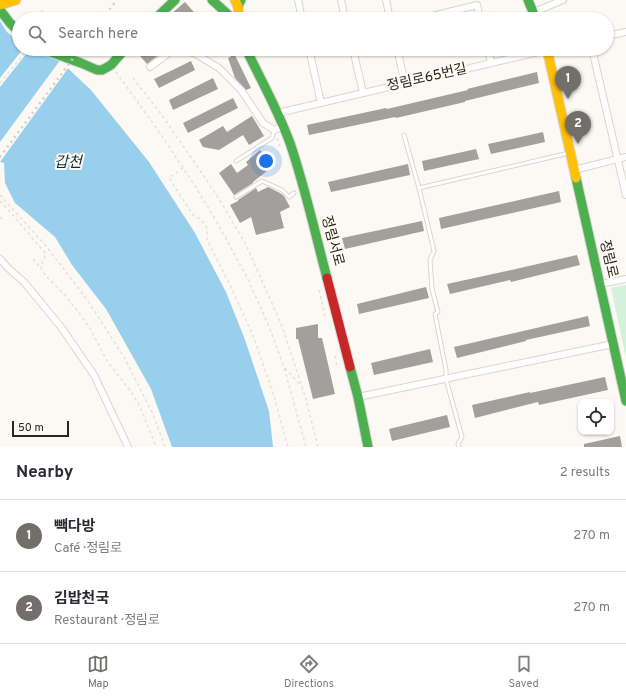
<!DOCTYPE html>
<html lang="en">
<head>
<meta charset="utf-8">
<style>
	body { margin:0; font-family:Overpass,"Noto Sans KR",sans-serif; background:#f2f2f3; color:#2b2b33 }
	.controls { position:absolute; right:12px; bottom:12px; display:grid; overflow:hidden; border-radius:8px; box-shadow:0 1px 3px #0004 }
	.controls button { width:36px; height:36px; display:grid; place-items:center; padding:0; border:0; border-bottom:1px solid #e1e1e2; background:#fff; color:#2b2b33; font:20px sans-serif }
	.scale { position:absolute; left:12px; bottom:10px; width:57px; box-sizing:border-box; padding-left:4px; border:2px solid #282521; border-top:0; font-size:11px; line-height:14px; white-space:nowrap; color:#282521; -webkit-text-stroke:3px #fffaf2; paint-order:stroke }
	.you { position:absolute; left:266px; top:161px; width:14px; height:14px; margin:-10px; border:3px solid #fff; border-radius:50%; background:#1a73e8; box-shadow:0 0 0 6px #1a73e833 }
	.badge { display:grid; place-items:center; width:26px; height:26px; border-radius:50%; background:#726f6b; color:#fff; font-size:13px; font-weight:700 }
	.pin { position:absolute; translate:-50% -33px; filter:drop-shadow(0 1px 2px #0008) }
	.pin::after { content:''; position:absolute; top:21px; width:14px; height:12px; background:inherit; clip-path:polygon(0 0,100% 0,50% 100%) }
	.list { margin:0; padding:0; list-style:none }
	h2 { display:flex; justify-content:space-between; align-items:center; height:52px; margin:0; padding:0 16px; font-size:17px }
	h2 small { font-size:13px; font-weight:400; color:#7c7c81 }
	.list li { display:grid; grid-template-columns:26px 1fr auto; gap:12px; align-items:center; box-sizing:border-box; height:72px; padding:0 16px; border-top:1px solid #e1e1e2 }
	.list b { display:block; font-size:15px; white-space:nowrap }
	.list p { margin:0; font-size:13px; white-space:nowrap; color:#7c7c81 }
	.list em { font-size:13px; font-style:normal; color:#7c7c81 }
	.icon { flex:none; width:22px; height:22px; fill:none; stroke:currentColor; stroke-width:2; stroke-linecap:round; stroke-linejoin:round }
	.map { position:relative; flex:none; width:626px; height:447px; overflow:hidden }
	.search { position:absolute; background:#fff; box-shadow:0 1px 3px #0004; left:12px; right:12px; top:12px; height:44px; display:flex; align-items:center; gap:10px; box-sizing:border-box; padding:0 14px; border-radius:22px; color:#7c7c81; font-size:15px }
	.sheet { height:196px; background:#fff }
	nav { display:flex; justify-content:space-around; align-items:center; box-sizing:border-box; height:56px; border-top:1px solid #e1e1e2; background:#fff; font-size:11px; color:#7c7c81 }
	nav a { display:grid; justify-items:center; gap:2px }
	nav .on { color:#726f6b }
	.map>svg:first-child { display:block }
	.green { fill:#d4f1dc }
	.water { fill:#97cfec }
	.pier { fill:#fcf9f5 }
	.building { fill:#a39f9c }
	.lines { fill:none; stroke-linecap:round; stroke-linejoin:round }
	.lane-casing { stroke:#d9d6d2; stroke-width:5 }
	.street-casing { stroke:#d9d6d2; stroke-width:8 }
	.fast-casing { stroke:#d9d6d2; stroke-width:11 }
	.slow-casing { stroke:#d9d6d2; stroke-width:11 }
	.jam-casing { stroke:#d9d6d2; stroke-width:11 }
	.path { stroke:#e2e0df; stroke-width:1.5; stroke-dasharray:3 3; stroke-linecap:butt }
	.lane { stroke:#fffefe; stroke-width:3 }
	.street { stroke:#fffefe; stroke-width:6 }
	.fast { stroke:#4caf50; stroke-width:9 }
	.slow { stroke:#ffc107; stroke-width:9 }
	.jam { stroke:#c62828; stroke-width:9 }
	.rail { stroke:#d1cfce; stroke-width:2.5; stroke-dasharray:2 4; stroke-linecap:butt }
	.labels { text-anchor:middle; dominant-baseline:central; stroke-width:4; stroke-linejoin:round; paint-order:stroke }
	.street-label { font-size:14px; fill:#282521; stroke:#fffaf2 }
	.water-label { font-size:15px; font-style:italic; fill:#082e40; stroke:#fffaf2 }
</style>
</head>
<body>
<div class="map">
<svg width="626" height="447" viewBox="0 0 626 447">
	<rect width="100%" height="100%" fill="#fcf9f5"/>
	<path class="green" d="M626,285V358L611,288Z"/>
	<path class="water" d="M0,21L7,32L19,42V49H30L58,59L91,90L149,162L195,233L226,292L244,337L269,411L273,447H172L151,389L106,309L72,265L55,237L15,203L5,183L4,163L0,162Z"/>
	<path class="pier" d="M23,49H30L0,87V78Z
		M61,59L69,67L0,162V142Z"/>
	<path class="building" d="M185,2L200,19H165Z
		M134,49H166L147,64Z
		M223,49H232L251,88L246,90L235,78L228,58L231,57Z
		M191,61L195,70L159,88L154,79Z
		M537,72L539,83L465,101V102L396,118L395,117L309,135L307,125L386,108L387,109L468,90L467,89Z
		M213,78L218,89L173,110L169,100Z
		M233,98L238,108L188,133L183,123Z
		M252,116L264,136L249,145L243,135L219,150L203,147L199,140L223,126L227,132Z
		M543,132L545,142L491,154L488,144Z
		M476,149L479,159L424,171L422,161Z
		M260,150L273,166L253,182V183L234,195L219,173L231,164L237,173L248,165L246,162Z
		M408,164L410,175L331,192L328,182Z
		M268,187L280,193L284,196L290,207L280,212L284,228L256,235L251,217L240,223L230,205L238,201V200L256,188L258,192Z
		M559,191L561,202L441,229L439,218Z
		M422,221L424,231L345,249L342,238Z
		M577,255L580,265L511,282L510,280L450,294L447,284L502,272Z
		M426,287L429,298L359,314L357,304Z
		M588,316L590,326L526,340V341L457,358L454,347Z
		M318,324V338H322L335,394L313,399L298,339H296V328Z
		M430,349L433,362L374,375L371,363Z
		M605,377L608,390L539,405L538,402L475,418L472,405L530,392V393Z
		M447,415L450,427L392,441L389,429Z
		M620,436L622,447H584V444Z"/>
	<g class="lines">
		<defs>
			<path id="lane" d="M404,135L419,188
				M236,161L272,138L274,130
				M236,197L262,181L282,190L289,197L294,193
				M459,447L458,444L462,437L446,379V370L435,314L438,312L432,289L430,260L434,251L419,188L569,153"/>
			<path id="street" d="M298,0L302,19
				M341,0L345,19
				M386,0L390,19
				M534,12L563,0
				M420,19L477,5L480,19
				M607,36L626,32
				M309,49L321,103
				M353,49L363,93
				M397,49L405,83
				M488,49L491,63
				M592,49L626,195
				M150,67L173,50L194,53L219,68L241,90L263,123L274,130L283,126
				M278,113L551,49
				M574,170L626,157
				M0,259L8,268L24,282L61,327L94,375L128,447
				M600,284L626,279
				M358,397L613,344"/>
			<path id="fast" d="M212,0L233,19
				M528,0L536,19
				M238,6L241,0
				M0,10L10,23L19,32
				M155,19L175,0
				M42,49L81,63L97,70H102L111,65L125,49
				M246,49C261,80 278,110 290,143C305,187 315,233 327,278
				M576,178L626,401
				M350,367L358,397L368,447"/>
			<path id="slow" d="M235,0L238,6L239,19
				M0,5L16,0
				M547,49L576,178"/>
			<path id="jam" d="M327,278L350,367"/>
		</defs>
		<use href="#lane" class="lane-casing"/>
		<use href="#street" class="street-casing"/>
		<use href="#fast" class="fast-casing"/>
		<use href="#slow" class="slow-casing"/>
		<use href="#jam" class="jam-casing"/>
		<path class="path" d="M41,19L42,10
			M116,72L160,133L195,186L214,217L248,279L270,329L284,367L306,447
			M133,78L161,114L212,188L224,207L247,247L282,326L307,402
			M0,83L28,49
			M277,138L280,147
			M183,168L169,178L193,215L200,219L207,228V240L231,287L254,338L274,396L288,447
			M0,195L46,246L86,298L124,357L153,414L165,447
			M0,201L11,213L46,254L42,263L41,268L45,275L64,294L79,313L91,330L107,361L132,393L140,407L152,436L156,447
			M0,217L3,221
			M33,259L41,268
			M319,290L325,316
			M335,356L337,367
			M285,368L301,386
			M307,403L318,447"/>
		<use href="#lane" class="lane"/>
		<use href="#street" class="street"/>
		<use href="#fast" class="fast"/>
		<use href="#slow" class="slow"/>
		<use href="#jam" class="jam"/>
		<path class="rail" d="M102,19L117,0
			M0,157L80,49"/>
	</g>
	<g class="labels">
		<g class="street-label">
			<text transform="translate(427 78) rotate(-13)">정림로65번길</text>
			<text transform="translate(332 241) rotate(75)">정림서로</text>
			<text transform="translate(608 259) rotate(77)">정림로</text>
		</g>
		<g class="water-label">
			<text x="68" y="163">갑천</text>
		</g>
	</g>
</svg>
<div class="controls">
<button><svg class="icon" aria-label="locate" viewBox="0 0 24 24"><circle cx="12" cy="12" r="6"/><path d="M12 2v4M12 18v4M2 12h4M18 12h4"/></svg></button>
</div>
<div class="scale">50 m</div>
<div class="you"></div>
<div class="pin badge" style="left:568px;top:99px">1</div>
<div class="pin badge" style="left:578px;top:144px">2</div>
<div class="search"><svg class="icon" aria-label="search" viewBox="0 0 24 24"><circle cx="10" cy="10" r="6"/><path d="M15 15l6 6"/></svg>Search here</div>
</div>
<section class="sheet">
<h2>Nearby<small>2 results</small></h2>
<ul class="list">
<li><span class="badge">1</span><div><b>빽다방</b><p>Café · 정림로</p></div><em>270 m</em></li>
<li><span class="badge">2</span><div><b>김밥천국</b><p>Restaurant · 정림로</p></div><em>270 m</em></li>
</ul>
</section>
<nav>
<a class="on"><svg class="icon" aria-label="map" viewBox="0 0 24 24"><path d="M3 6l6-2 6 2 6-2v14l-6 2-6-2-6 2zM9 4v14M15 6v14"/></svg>Map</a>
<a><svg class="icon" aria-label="directions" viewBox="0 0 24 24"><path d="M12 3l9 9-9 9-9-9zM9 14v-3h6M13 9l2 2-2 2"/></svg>Directions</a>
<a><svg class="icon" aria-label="saved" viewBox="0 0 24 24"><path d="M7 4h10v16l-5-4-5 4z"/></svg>Saved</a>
</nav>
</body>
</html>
